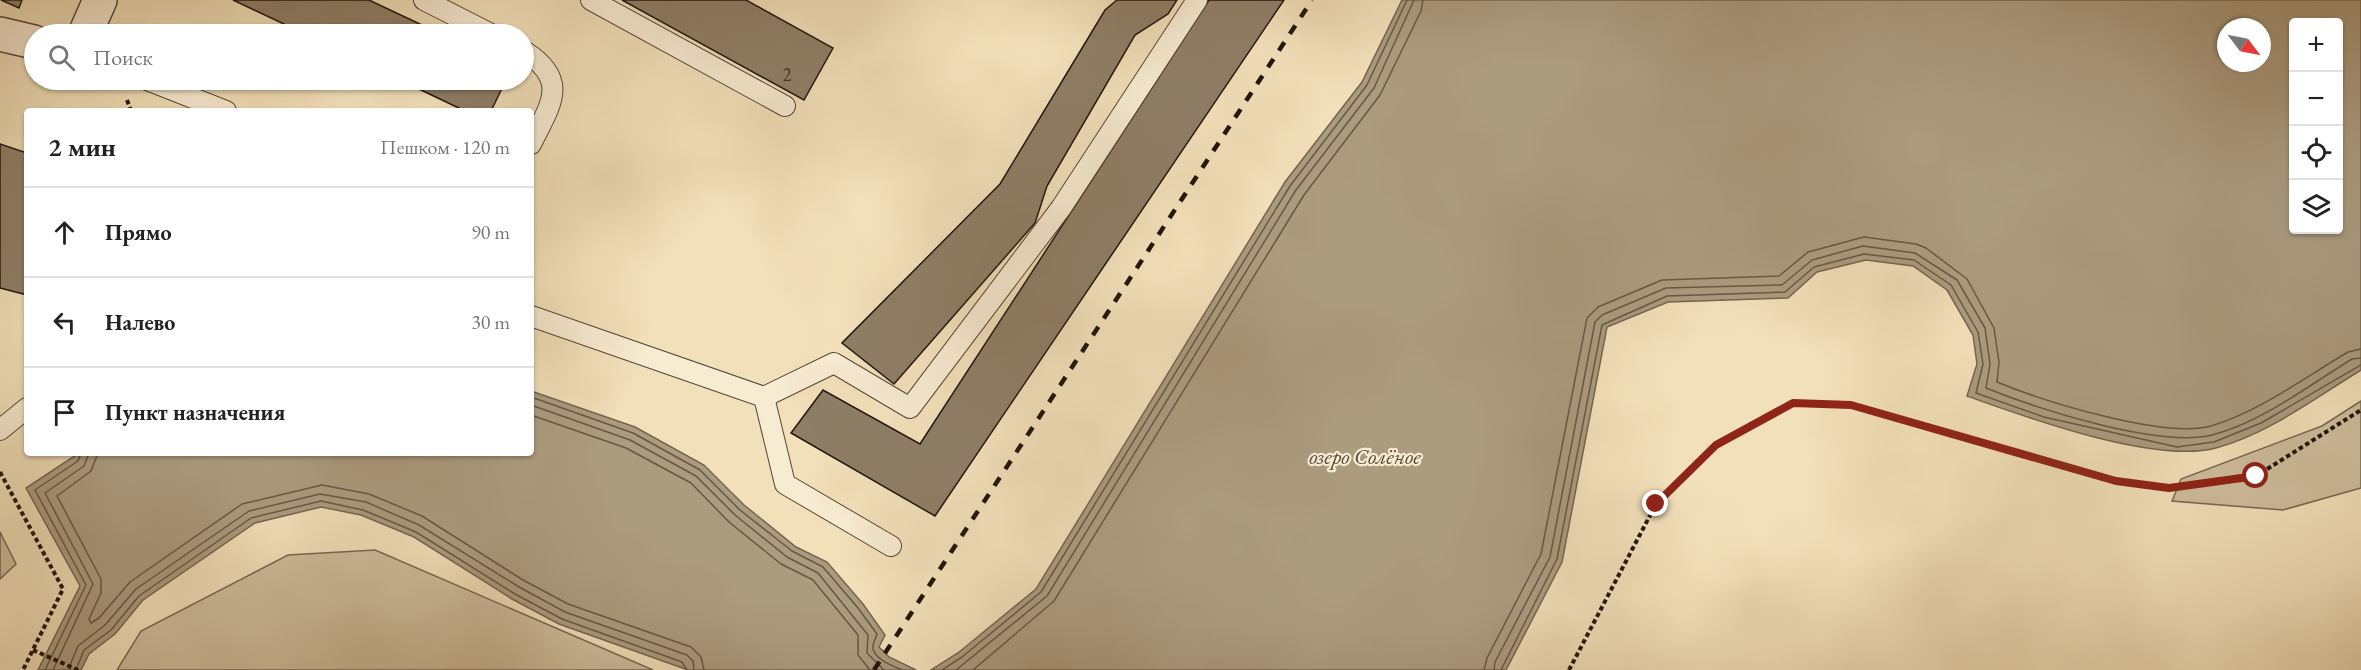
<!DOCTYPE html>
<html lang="ru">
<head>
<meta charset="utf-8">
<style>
	body { margin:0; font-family:"EB Garamond",serif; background:#f2f2f2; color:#222 }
	.controls { position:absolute; right:18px; top:18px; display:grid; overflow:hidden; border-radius:6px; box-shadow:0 2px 4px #0004 }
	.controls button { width:54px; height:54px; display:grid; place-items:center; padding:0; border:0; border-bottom:2px solid #e0e0e0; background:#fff; color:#222; font:30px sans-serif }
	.compass { position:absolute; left:2217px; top:18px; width:54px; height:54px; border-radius:50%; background:#fff; box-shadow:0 2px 4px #0004; rotate:122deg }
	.stop { position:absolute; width:18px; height:18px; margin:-14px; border:4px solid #8f2418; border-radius:50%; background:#fff }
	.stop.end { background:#8f2418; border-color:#fff; box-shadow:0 2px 6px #0008 }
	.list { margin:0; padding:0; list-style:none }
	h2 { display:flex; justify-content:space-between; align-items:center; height:78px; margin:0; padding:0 24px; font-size:26px }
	h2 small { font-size:20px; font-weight:400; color:#767676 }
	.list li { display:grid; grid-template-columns:39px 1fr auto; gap:18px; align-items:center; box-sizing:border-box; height:90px; padding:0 24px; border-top:2px solid #e0e0e0 }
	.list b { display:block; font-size:22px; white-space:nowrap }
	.list em { font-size:20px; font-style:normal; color:#767676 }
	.icon { flex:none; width:33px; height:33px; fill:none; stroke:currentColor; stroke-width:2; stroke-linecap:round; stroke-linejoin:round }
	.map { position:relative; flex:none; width:2361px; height:670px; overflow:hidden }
	.search { position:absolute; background:#fff; box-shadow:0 2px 4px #0004; left:24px; top:24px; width:510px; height:66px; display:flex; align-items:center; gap:15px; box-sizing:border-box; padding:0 21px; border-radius:33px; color:#767676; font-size:22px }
	.panel { position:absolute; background:#fff; box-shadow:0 2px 4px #0004; left:24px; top:108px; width:510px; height:348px; border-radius:6px }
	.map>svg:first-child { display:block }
	.green { fill:#cebd9d; stroke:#786855; stroke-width:1.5 }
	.water { fill:#ab9b7f; stroke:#746551; stroke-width:1.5; fill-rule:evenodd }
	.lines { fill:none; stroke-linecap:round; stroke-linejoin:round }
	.shore { stroke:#665846; stroke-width:1.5 }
	.building { fill:#8e7e67; stroke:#21140d; stroke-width:1.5 }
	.service-casing { stroke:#554738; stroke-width:22 }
	.minor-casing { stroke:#554738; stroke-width:36 }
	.path { stroke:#21140d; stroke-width:4; stroke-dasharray:4.5 3; stroke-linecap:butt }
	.service { stroke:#f7ebd2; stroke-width:20 }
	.minor { stroke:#f7ebd2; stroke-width:33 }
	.rail { stroke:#21140d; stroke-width:4.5; stroke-dasharray:10 10; stroke-linecap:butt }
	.route { stroke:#8f2418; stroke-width:8 }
	.labels { text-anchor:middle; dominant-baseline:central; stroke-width:4.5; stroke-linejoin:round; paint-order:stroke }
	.number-label { font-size:18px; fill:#3c2e24 }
	.water-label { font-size:22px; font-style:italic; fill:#584a3b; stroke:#f7ebd2 }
</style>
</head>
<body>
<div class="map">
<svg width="2361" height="670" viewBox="0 0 2361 670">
	<rect width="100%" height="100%" fill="#f2e0ba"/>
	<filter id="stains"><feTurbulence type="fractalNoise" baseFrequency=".00333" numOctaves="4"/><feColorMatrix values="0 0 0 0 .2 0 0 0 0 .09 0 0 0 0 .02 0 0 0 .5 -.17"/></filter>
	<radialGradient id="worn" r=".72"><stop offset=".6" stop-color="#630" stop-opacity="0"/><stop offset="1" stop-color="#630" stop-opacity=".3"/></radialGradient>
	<path class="green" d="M2361,401V488L2283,510L2172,501L2181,479L2322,426Z
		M0,532L16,564L0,579Z
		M375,550L653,670H117L141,631L288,555Z"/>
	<path class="water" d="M1402,0H2361V370C2315,398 2268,434 2216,448C2155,464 2028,418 1967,396L1977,364L1973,335L1947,290L1913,266L1866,260L1817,272L1788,298L1668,302L1607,327L1562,562L1506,670H931L958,653L1036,589L1285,182L1362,82ZM2294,22H2338V230H2294ZM2226,27H2262V63H2226Z
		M531,391L635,427L704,465L744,505L796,547L827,562L863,604L885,635L879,647L889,657L916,670H688L559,624L512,599L414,537L361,515L321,507L255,523L143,600L115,634L89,654L81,670H38L80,586L26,488L79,453H531Z"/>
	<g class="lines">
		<path class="shore" d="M531,397L633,433L700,470L740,510L792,551L823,567L858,608L877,634C876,638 872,644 873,649C876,660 893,666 902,670
			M531,405L630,440L696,476L735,515L787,557L818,573L868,635L867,653L884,670
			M531,415L626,448L691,483L729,522L781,564L813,580L858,635V655L870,670
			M98,453L91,471L57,496L101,579V593L89,619L91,623L99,618L130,582L242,504L322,485L369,494L422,516L523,580L568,604L691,647L701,657L704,670
			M45,670L86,585L35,490L78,461L81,453
			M53,670L93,584L45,493L84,466L89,453
			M68,670L78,646L105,625L136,589L249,511L320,494L366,502L419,525L519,587L565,612L687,655L693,661L694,670
			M76,670L84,650L111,630L139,596L251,518L321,501L363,510L416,532L515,594L562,619L682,662L687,670
			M942,670L962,657L1041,592L1290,186L1367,85L1407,0
			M956,670L1047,596L1296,190L1374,88L1414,0
			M973,670L1054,601L1304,195L1380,95L1421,11L1423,0
			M1484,670L1487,658L1541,554L1587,318L1598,307L1662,280L1779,276L1808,252L1864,237L1916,244L1926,248L1967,279L1994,328L1999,362L1997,382C2043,401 2164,439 2211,426C2260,411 2304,378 2348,352L2361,349
			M1494,670L1495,662L1550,557L1595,322L1602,315L1666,288L1782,285L1812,260L1863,246L1915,253L1957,280L1985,328L1990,364L1986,388C2038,409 2158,448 2212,435C2262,422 2308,386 2352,359L2361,358
			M1501,670L1557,559L1602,325L1667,296L1785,292L1814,267L1864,254L1914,260L1951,285L1978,332L1983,364L1976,393L2044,417L2177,447L2214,442L2261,423L2361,365"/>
	</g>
	<path class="building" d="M1,0H22L19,8Z
		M233,0H369L441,34H305Z
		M622,0H746L833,48L804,100Z
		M1117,0H1177L1168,14L1135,35L1047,186L1035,223L894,384L842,343L1000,184L1105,10Z
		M1209,0H1284L935,516L791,433L823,390L920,444Z
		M400,80H506L491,111H465Z
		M0,144L27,153V295L0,288Z"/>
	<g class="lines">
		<defs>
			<path id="service" d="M424,0L491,34
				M591,0L785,106
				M524,51C570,80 551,104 531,144
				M147,80L226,111
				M531,316L764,397L785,484L891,546
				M764,397L834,363L910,408L1061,208L1197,0
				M0,430L27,408"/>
			<path id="minor" d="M0,34L34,42
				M85,34L100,0"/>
		</defs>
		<use href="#service" class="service-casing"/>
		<use href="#minor" class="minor-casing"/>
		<path class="path" d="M127,100L131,111
			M0,472L63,589L23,670
			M33,650L78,670
			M1569,670L1656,504L1716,445L1793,403L1851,405L2116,481L2169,488L2256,476L2361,410"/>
		<use href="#service" class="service"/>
		<use href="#minor" class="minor"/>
		<path class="rail" d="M874,670L1312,0"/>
	</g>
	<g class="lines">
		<path class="route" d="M1656,504L1716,445L1793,403L1851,405L2116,481L2169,488L2256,476"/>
	</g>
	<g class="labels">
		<g class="number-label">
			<text x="787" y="74">2</text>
		</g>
		<g class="water-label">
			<text x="1365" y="456">озеро Солёное</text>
		</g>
	</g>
	<rect width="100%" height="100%" filter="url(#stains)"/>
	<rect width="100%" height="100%" fill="url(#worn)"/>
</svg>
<div class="controls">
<button>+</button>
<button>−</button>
<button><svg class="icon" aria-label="locate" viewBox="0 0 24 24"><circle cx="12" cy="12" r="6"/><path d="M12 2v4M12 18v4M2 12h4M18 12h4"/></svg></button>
<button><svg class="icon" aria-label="layers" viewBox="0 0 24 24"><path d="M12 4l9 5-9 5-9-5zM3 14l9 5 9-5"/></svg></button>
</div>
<svg class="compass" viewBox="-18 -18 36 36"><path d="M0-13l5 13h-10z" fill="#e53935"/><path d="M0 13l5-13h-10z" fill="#767676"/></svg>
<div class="stop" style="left:2256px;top:476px"></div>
<div class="stop end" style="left:1656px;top:504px"></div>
<div class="search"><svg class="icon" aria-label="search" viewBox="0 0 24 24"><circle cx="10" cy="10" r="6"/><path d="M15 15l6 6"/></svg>Поиск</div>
<section class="panel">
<h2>2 мин<small>Пешком · 120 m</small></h2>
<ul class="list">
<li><svg class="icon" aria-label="ahead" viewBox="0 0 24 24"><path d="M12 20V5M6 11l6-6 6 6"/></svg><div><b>Прямо</b></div><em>90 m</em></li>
<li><svg class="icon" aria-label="left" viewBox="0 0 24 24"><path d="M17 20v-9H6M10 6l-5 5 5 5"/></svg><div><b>Налево</b></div><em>30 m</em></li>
<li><svg class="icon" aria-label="arrive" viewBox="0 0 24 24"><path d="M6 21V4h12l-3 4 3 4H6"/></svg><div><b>Пункт назначения</b></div></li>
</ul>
</section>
</div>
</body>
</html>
